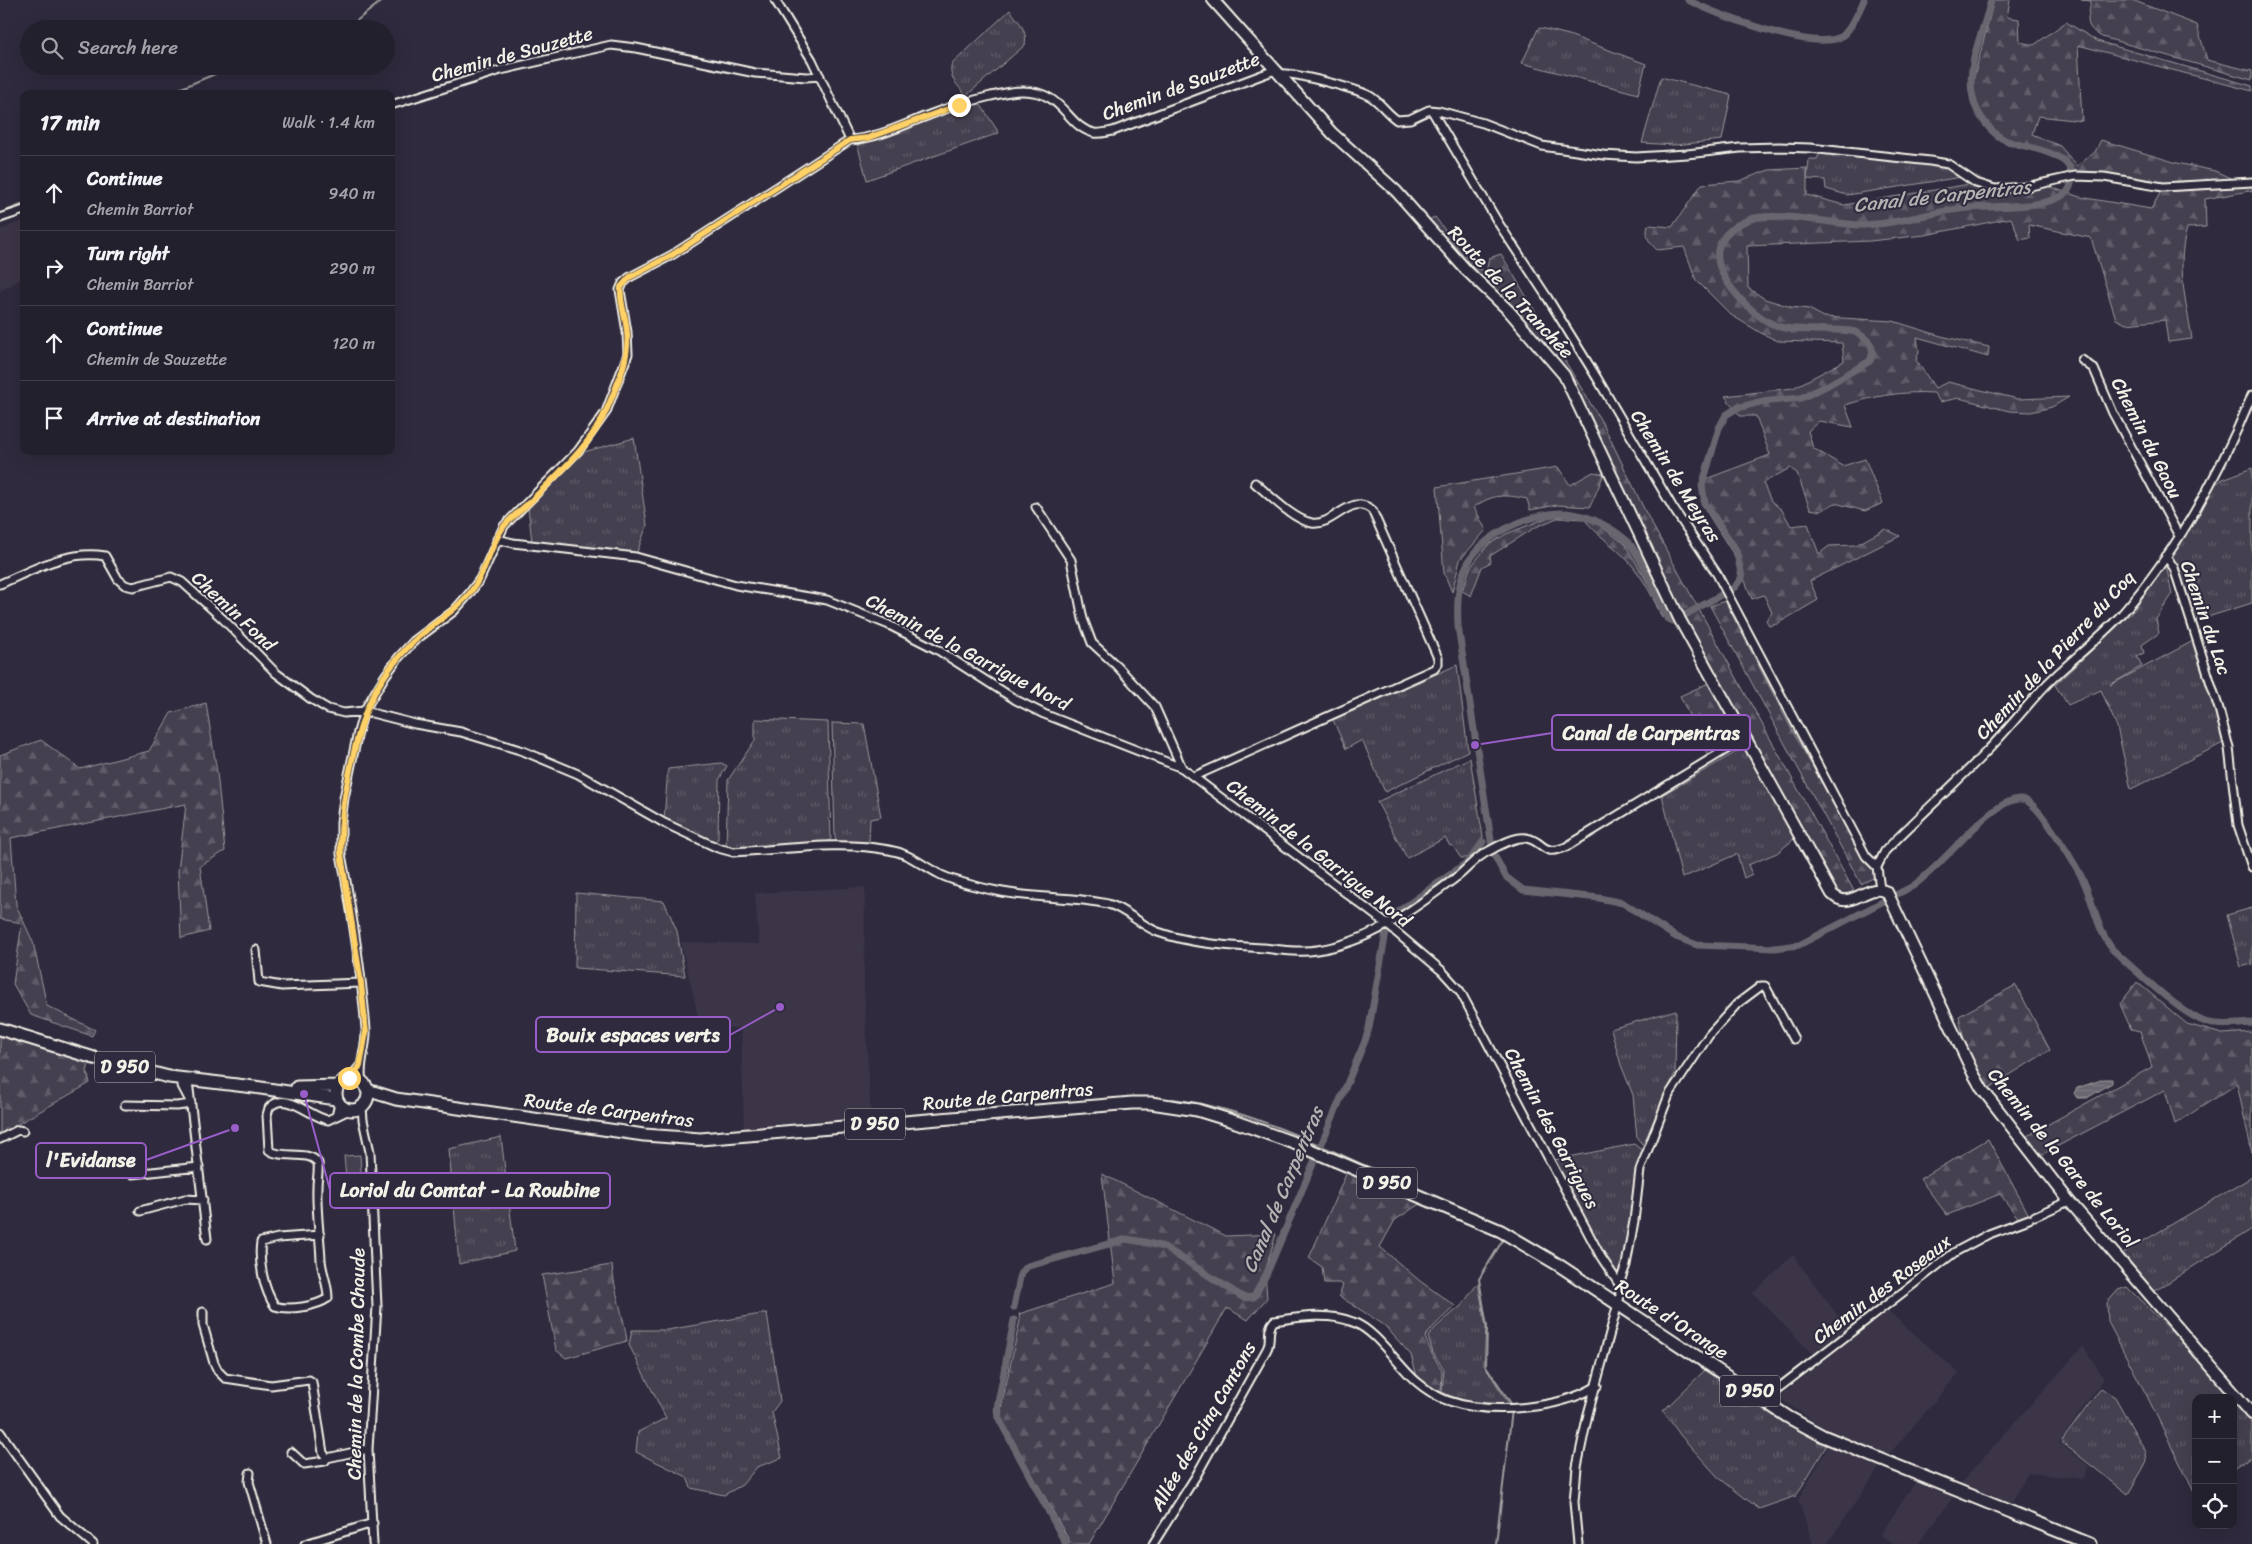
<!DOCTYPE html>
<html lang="en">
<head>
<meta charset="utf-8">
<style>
	body { margin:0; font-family:Sriracha,sans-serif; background:#2b2836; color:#f1f3f6 }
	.controls { position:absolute; right:15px; bottom:15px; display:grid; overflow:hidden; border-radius:10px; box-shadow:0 5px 20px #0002 }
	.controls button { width:45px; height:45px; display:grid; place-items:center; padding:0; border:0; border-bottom:1px solid #403e4a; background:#23202e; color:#f1f3f6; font:25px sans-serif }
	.stop { position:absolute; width:15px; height:15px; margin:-11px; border:4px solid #ffd166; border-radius:50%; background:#fff }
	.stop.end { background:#ffd166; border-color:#fff; box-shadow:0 1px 5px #0008 }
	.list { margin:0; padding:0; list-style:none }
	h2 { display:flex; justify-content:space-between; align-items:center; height:65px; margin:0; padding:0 20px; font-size:21px }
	h2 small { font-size:16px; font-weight:400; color:#a3a3aa }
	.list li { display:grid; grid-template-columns:32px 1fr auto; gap:15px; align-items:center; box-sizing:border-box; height:75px; padding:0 20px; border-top:1px solid #403e4a }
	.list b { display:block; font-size:19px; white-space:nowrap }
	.list p { margin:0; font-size:16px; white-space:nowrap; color:#a3a3aa }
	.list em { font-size:16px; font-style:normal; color:#a3a3aa }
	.icon { flex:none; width:28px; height:28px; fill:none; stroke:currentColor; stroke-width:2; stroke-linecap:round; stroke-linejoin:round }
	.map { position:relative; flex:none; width:2252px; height:1544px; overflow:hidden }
	.search { position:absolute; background:#23202e; box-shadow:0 5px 20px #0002; left:20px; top:20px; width:375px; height:55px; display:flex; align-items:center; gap:12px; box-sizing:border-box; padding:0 18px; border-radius:28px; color:#a3a3aa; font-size:19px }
	.panel { position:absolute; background:#23202e; box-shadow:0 5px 20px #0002; left:20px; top:90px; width:375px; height:365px; border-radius:10px }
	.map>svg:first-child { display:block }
	.built { fill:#3b3647 }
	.grass { fill:url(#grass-tufts); stroke:#9c989c }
	.forest { fill:url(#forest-firs); stroke:#9c989c }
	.garden { fill:#454050; stroke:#9c989c }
	.water { fill:url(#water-rules); stroke:#a19ea0 }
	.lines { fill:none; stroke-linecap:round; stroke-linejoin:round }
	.stream { stroke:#a19ea0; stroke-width:2 }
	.canal { stroke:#6a6670; stroke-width:7 }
	.street-casing { stroke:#f4f1e8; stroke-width:11 }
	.secondary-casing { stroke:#f4f1e8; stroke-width:14 }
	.primary-casing { stroke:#f4f1e8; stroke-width:15 }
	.street { stroke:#2f2a3d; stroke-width:7 }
	.secondary { stroke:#2f2a3d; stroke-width:10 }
	.primary { stroke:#2f2a3d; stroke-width:11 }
	.route { stroke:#ffd166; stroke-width:6 }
	.labels { text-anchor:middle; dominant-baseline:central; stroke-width:4; stroke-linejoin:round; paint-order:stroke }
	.shield { fill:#2f2a3d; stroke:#b9b5b5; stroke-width:1 }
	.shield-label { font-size:18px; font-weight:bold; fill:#f4f1e8 }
	.street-label { font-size:19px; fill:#f4f1e8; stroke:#2f2a3d }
	.water-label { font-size:20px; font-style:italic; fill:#b6b2b2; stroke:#2f2a3d }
	.leader { fill:none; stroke:#995dc9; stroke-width:2 }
	.callout-dot { fill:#995dc9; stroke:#2f2a3d; stroke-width:2 }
	.callout { fill:#2f2a3d; stroke:#995dc9; stroke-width:2 }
	.callout-label { font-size:20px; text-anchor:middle; font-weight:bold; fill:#f4f1e8 }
</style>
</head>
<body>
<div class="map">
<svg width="2252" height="1544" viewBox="0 0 2252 1544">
	<defs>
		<pattern id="grass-tufts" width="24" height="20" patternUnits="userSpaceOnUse" patternTransform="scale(1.25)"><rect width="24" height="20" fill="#454050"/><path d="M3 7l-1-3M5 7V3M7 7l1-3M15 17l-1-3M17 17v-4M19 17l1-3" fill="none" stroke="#605c69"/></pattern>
		<pattern id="forest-firs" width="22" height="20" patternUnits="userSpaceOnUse" patternTransform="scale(1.25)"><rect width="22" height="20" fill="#454050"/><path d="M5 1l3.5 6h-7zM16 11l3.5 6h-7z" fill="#605c69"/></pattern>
		<pattern id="water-rules" width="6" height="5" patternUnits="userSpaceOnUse" patternTransform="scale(1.25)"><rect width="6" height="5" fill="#6a6670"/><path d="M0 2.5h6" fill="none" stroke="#807c84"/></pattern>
	</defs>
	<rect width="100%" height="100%" fill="#2f2a3d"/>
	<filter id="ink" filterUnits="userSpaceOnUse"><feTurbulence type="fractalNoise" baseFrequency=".02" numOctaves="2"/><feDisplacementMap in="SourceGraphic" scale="10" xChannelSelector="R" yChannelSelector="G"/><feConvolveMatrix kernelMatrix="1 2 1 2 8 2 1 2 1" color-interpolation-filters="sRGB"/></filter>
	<g filter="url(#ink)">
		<path class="built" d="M24,220V278L0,291V230Z
			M865,887L864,989L871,1120L744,1130L741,1029L700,1025L681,942L759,944L755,893Z
			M1793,1255L1847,1328L1813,1355L1753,1293Z
			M1887,1310L1959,1373L1887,1457L1828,1431L1778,1397Z
			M2083,1346L2104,1378L2059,1443L2089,1466L2083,1479L2028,1473L2011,1505L1960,1484Z
			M1829,1445L1882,1464L1827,1544H1813L1798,1500Z
			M1916,1481L1954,1496L1918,1544H1893L1880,1535Z"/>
		<path class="grass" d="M1010,10C1018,21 1028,30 1025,45L966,96C959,86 947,77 952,64Z
			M1541,28L1569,35L1646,64L1638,94L1522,63L1538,29Z
			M1661,77L1731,95L1722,140L1675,145L1642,143Z
			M979,102L999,133L867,180L857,143L868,141L966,105Z
			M1820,153L1942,163L1962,177L1847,195L1826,189L1825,180L1807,179L1809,159H1817Z
			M634,438L647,525L636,555L532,542L528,507L580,453Z
			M2252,468V603L2195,621L2172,558L2174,549L2212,486L2223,479Z
			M2166,564L2172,595L2156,619L2159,633L2142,645L2144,653L2137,656L2142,666L2110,685L2195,640L2225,742L2131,789L2117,727L2101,690L2068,705L2055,685L2134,610Z
			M1457,665L1468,751L1385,792L1362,740L1346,749L1333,720Z
			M755,719L828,722L831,839L827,842L734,849L726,847L728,780L755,740Z
			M832,723L864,724L881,817L870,819L869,842H837L835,838Z
			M1745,747L1794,831V839L1777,853L1748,865L1752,874L1744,878L1737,854L1682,878L1662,795Z
			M1470,758L1483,837L1470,858H1461L1452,845L1450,846L1445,838L1407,858L1377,802Z
			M721,763L727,766L719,780L718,839L712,843L664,819L668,769Z
			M576,893L664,901L677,931L685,976L575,968Z
			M2252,908V964L2241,967L2227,915Z
			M1676,1010L1675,1073L1643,1145L1637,1138L1633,1095L1621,1065L1611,1029Z
			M501,1137L515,1251L459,1264L449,1149Z
			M1634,1144L1643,1151C1628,1190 1634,1234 1619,1273L1614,1272L1554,1160Z
			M2252,1177V1229L2155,1291L2123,1253Z
			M1478,1283L1486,1327L1484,1365L1509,1404C1487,1406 1462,1402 1442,1392L1444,1369L1433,1353L1428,1337L1436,1327L1461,1306Z
			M2127,1287L2207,1366L2231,1398H2196L2194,1492L2147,1396L2108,1322L2107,1303L2118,1290Z
			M767,1313L780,1401L772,1412L782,1458L757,1467L742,1485L724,1495L691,1488L687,1477L636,1452L638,1432L666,1418L629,1345L632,1330H667Z
			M1706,1369L1796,1428L1828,1443L1796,1496L1759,1509L1718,1477L1681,1436L1663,1411Z
			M2101,1388L2115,1397L2146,1452L2147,1462L2128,1494L2061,1442Z
			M2233,1401L2252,1423V1456L2233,1468Z"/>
		<path class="forest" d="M1994,0H2010L2007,17L2019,19L2020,42L2034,45L2066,22L2097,41L2252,86V91L2078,45L2082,121L2038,116L2032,134L2060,146L2077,166L2095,152L2101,140L2177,163L2215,171L2237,181L2168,183L2073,171L2064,160L2052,151L2006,138L1996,132L1982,115L1975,100L1972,85Z
			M2081,0H2132L2197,25L2207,60L2252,71V80L2102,37C2083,26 2088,20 2091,1Z
			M1807,168V195L1844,205L1976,183L1982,188L2047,186L2080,197L2151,209L2162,190L2252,185V192L2249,191L2205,199L2206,227L2187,228C2176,267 2186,300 2192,339L2168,342L2165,320L2126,324L2116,319L2091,238L2029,225L2030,238L2020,240L2011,218L1925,235L1870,241L1747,246L1748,288L1765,299L1791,307L1809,309L1824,317L1893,321L1941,336L1989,347L1988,357L1917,337L1919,351L1916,360L1935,388L1948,382L2018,399L2069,397L2052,407L2031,412L2009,411L1959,398L1940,402L1934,393C1902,391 1875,396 1845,405L1853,427L1819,421L1808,431L1813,448L1843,466L1865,459L1883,503L1865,511L1835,503L1821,511L1810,509L1797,473L1790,468L1763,483L1771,501L1782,510L1791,526L1808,524L1819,554L1829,546L1856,545L1885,529L1900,536L1810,581L1818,600L1777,624L1769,626L1766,620L1772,613L1764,595L1752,599L1737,560L1701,503L1703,480L1770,455L1756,416H1740L1725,396L1793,388L1844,361L1842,343L1778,341L1761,333L1731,315L1696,280L1684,247L1657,250C1649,242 1645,238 1648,225L1672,227L1702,184L1739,181L1769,170Z
			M1435,217L1463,254L1486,273L1489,258L1501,254L1604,426L1647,515L1854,891L1846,896L1834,888L1681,612L1578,396L1426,221Z
			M1558,467L1570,485L1593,472L1604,474L1590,507L1557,505L1530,510L1527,499C1504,494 1493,494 1474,507L1486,530L1460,560L1452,592L1444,573L1437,487Z
			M1573,516L1592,520L1624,543L1643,574L1663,615L1662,618C1654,599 1644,579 1630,563C1616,547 1598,536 1584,519L1557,518L1536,527L1490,556L1491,562L1482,567L1471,596L1462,591L1470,568L1488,545L1506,534L1549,517Z
			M1725,601L1793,732L1840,815L1873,868L1875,877L1861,884L1710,606Z
			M1711,682L1742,737L1708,756L1680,696Z
			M206,703L217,772L225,851L200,866L209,931L181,938L178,871L186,804L11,838L16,905L33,942L47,1006L95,1030L92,1036L31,1015L13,984L22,923L0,919V755L41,740L80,769L149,751L171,713Z
			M2137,982L2187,1024L2222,1034L2252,1032V1153L2237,1084L2175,1124L2165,1090L2039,1156L2025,1137L2152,1067L2140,1031L2131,1029L2120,1004Z
			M2016,985L2050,1050L1987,1089L1967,1055L1959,1016Z
			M0,1033L90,1061L87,1071L90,1083L0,1134Z
			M1988,1139L2029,1215L2019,1219L2000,1194L1947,1215L1920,1179Z
			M1347,1172L1421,1203L1395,1220L1380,1247L1420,1281L1455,1306L1435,1325L1425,1337L1432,1354L1442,1370L1441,1392L1418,1380L1411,1355L1384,1325L1339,1296L1343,1285L1339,1283H1324L1322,1267L1309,1258Z
			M1102,1174L1226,1236L1276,1234L1265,1272L1267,1298L1248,1320L1227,1308L1089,1544H1071L1001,1418V1408L1020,1320L1019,1314L1115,1283Z
			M612,1265C614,1292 624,1315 627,1341L566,1358L556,1350L542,1275Z"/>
		<path class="garden" d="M360,1155L362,1187L347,1188L344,1156Z"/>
		<path class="water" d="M2104,1079H2112V1083L2087,1098H2077L2074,1093L2077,1088Z"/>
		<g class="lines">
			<path class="stream" d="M346,29L383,0
				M167,94L234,66
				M0,213L24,204
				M0,223L10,219
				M1172,1099C1239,1107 1303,1137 1364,1165C1397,1180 1432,1194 1465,1210
				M1513,1232L1541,1248
				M1504,1238L1479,1279L1487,1327L1486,1366L1512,1405
				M1496,1544L1512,1410"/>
			<path class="canal" d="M1688,0C1714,14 1817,53 1842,36C1852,28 1859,11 1864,0
				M1991,0C1984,31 1965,66 1973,98C1976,114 1992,135 2007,141C2025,148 2084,152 2070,187C2068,193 2061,197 2055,199C2031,209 1987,205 1959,209C1926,213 1894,225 1860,225C1833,224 1770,210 1748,220C1735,225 1721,235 1718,250C1713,277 1755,320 1780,327C1804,333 1832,327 1856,332C1868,339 1877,347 1870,361L1828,385L1801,398L1760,402L1737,408L1726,415L1719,428L1702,486L1705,503L1736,550L1742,577L1735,587L1678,619L1673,621L1667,618C1657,597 1643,558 1627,541C1615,529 1590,516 1573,514C1539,508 1485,532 1468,563C1457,582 1457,605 1458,626L1493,853L1506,877L1523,890L1599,898L1623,903L1676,937L1697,945L1775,948L1799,945L1913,886C1946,862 1969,826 2004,804C2010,801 2018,797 2025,800C2040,805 2080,871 2086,887C2095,909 2098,931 2113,950C2133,968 2185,1018 2209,1023C2223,1026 2238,1024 2252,1023
				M1390,920L1396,913L1469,861L1483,842
				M1014,1307L1021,1272L1028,1266L1116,1242L1126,1239L1144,1242L1164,1247L1244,1298L1254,1297L1267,1273L1365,1041L1369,1028L1386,932
				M1014,1320L997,1408L998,1417L1066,1544"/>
			<defs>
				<path id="street" d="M775,0L812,60L850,140
					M1279,74C1290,71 1356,89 1368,95C1380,101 1386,113 1397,120L1410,119L1429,110L1439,111L1483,123L1542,146L1603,155L1636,157L1687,154L1740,148L1779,147L1810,148L1930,161L1948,164L1976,183L1995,189L2026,187L2075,176L2104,177L2163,187L2252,182
					M391,105L501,70L611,45L636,48L755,73L806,77L820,76
					M1432,111L1499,224L1547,297L1597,378L1673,508L1717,574L1866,856L1877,867
					M0,218L24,210
					M2082,360L2094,369L2113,413L2179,536
					M1036,507L1071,560L1083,619L1092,643L1117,666L1155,707L1182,768
					M497,539L513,543L636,557L736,585L827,600L889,625L938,650L1016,700L1044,714L1182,768L1384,922L1442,971L1460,991L1601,1257L1619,1284L1620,1296L1588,1414L1577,1467L1574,1502L1578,1544
					M2166,556L2174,568L2219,709L2229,748L2238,825L2252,867
					M0,584C33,570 68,549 105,556L118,579L125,585L133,587L171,577L182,582L223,619L276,673L311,699L328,709L344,713L364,711L415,724L461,732L523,751L578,774L664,823L718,848L733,852C785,850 838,840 889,850C909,853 923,866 941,875C959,883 978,887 997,891C1034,899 1072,896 1108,904C1126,909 1140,925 1158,932C1191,944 1229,946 1264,948C1281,950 1300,953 1317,950C1372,942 1415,908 1458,876C1468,868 1477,856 1489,851C1498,846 1515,836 1526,838C1545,841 1541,857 1566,847L1745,738
					M1195,776L1434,669L1438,664V658L1372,510C1350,492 1335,526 1312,523C1294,520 1269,495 1255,483
					M1880,889L1877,867L1885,851C1918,817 1953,786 1985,753C2007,731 2025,707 2046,685C2070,661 2098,640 2121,615C2177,551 2220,473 2252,395
					M256,950L259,982L282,986L361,983
					M349,1079L360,1066
					M182,1080V1086L191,1103
					M188,1081L207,1239
					M362,1082C358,1064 367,1048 366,1029C361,970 352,911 341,854V822L344,798L358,732L364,711L385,676L399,657L414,641L454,611L469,594L480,579L504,526L578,451L606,412L628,354L627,332L620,290L623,283L630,277L672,255L850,140C878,138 903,125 929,115C949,107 970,101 991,96C1001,94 1011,91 1021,91C1064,90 1066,127 1094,133C1100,134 1107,132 1113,131L1275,70
					M125,1105L177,1106L191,1104
					M362,1107L363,1120L370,1152L377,1306L368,1449L373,1544
					M336,1116L339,1104
					M0,1139L18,1130L23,1131
					M130,1171L133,1174L199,1167
					M140,1211L185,1199L203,1200
					M2035,1216L2069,1201
					M320,1235L278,1238L261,1242C258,1261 264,1291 275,1306C289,1311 317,1306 328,1298C328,1284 322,1273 321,1260C320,1236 316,1211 317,1187C317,1179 319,1171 318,1163C308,1149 282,1160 269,1150L267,1115L269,1108C286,1089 311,1118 328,1120L349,1110
					M1619,1284L1626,1265L1634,1221L1640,1170L1669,1095L1709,1035L1737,1004L1761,986H1765L1794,1039
					M203,1312V1325L214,1363L218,1371L225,1378L271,1385L309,1380L312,1382L323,1453L327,1458L368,1449
					M1763,1400L1955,1252L1989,1234L2029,1219
					M0,1432L60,1516L93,1544
					M291,1452L304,1464L325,1461L327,1458
					M250,1473L249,1482L267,1544
					M305,1544L373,1523
					M1153,1544L1196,1476L1267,1349C1272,1339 1266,1330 1274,1321C1299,1317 1329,1312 1353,1322C1377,1331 1397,1365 1417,1382C1425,1389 1439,1398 1449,1401C1490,1415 1560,1409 1597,1386"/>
				<path id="secondary" d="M1213,0L1332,133L1396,191L1466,270L1509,311L1564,375L1680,620L1832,894C1851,913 1867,881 1887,892L1973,1073L1982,1089L2069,1201L2252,1414"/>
				<path id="primary" d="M0,1029L94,1058L169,1077L254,1087L336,1099
					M336 1094a16 16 0 1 1 32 0a16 16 0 1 1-32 0Z
					M297,1087L338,1086
					M367,1090L396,1099L644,1135L700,1139L1132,1103H1151L1197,1110L1236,1122L1294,1143L1501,1231L1557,1264L1788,1417L1823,1436L2090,1544"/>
			</defs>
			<use href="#street" class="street-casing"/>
			<use href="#secondary" class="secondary-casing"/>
			<use href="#primary" class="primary-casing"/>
			<use href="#street" class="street"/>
			<use href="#secondary" class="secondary"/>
			<use href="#primary" class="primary"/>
		</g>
	</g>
	<g class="lines" filter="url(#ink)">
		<path class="route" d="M349,1078L360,1066L366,1032L361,983L341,854C340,827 343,802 349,775C360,720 371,683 413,642C431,624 454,613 470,593C486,573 489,546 504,526C512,517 523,508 532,500C558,474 591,445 606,411C617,386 630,358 627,331C626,317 619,301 621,287L630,277L672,255L850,140L868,138L959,105"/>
	</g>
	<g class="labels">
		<g class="shield">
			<rect x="95" y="1051.5" width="60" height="31" rx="4"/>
			<rect x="845" y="1108.5" width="60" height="31" rx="4"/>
			<rect x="1357" y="1167.5" width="60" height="31" rx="4"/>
			<rect x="1720" y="1375.5" width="60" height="31" rx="4"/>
		</g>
		<g class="shield-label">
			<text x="125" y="1067">D 950</text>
			<text x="875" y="1124">D 950</text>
			<text x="1387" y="1183">D 950</text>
			<text x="1750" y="1391">D 950</text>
		</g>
		<g class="street-label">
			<text transform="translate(512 54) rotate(-15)">Chemin de Sauzette</text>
			<text transform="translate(1181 86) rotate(-20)">Chemin de Sauzette</text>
			<text transform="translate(1511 292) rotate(47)">Route de la Tranchée</text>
			<text transform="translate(2147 438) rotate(63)">Chemin du Gaou</text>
			<text transform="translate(1676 476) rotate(58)">Chemin de Meyras</text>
			<text transform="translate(234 611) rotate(43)">Chemin Fond</text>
			<text transform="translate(2206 618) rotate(71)">Chemin du Lac</text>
			<text transform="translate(968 652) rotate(28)">Chemin de la Garrigue Nord</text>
			<text transform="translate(2055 655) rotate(-47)">Chemin de la Pierre du Coq</text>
			<text transform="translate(1319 853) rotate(38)">Chemin de la Garrigue Nord</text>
			<text transform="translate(1008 1096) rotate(-5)">Route de Carpentras</text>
			<text transform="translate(609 1110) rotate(7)">Route de Carpentras</text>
			<text transform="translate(1552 1128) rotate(62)">Chemin des Garrigues</text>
			<text transform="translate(2063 1158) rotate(51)">Chemin de la Gare de Loriol</text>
			<text transform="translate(1882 1289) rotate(-37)">Chemin des Roseaux</text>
			<text transform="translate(1672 1319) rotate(33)">Route d'Orange</text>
			<text transform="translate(356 1364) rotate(-89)">Chemin de la Combe Chaude</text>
			<text transform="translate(1203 1426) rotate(-60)">Allée des Cinq Cantons</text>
		</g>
		<g class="water-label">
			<text transform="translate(1942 196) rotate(-6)">Canal de Carpentras</text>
			<text transform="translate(1283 1190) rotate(-67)">Canal de Carpentras</text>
		</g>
	</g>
	<path class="leader" d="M1475 745L1552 733M780 1007L730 1035M235 1128L146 1160M304 1094L330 1190"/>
	<g class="callout-dot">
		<circle cx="1475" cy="745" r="5"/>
		<circle cx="780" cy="1007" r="5"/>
		<circle cx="235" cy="1128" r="5"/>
		<circle cx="304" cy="1094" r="5"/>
	</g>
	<g class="callout">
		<rect x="1552" y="715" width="198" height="35" rx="5"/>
		<rect x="536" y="1017" width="194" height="35" rx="5"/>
		<rect x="36" y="1143" width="110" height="35" rx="5"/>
		<rect x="330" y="1173" width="280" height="35" rx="5"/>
	</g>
	<g class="callout-label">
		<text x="1651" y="740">Canal de Carpentras</text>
		<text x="633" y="1042">Bouix espaces verts</text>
		<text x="91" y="1167">l'Evidanse</text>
		<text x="470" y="1197">Loriol du Comtat - La Roubine</text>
	</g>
</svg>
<div class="controls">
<button>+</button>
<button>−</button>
<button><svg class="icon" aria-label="locate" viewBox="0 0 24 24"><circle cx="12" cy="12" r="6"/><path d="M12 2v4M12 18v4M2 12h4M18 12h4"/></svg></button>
</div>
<div class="stop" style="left:349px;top:1078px"></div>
<div class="stop end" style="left:959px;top:105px"></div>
<div class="search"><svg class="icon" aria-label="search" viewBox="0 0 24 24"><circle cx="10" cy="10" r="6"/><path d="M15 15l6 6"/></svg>Search here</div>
<section class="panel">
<h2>17 min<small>Walk · 1.4 km</small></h2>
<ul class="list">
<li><svg class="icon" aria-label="ahead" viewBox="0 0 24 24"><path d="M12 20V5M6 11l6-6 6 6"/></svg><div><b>Continue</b><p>Chemin Barriot</p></div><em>940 m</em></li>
<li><svg class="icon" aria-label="right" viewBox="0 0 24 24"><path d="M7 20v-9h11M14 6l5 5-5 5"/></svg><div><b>Turn right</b><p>Chemin Barriot</p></div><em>290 m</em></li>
<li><svg class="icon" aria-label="ahead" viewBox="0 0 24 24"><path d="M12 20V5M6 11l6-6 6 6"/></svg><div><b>Continue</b><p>Chemin de Sauzette</p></div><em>120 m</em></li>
<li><svg class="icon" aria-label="arrive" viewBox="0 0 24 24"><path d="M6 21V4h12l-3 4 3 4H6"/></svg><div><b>Arrive at destination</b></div></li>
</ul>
</section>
</div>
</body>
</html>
